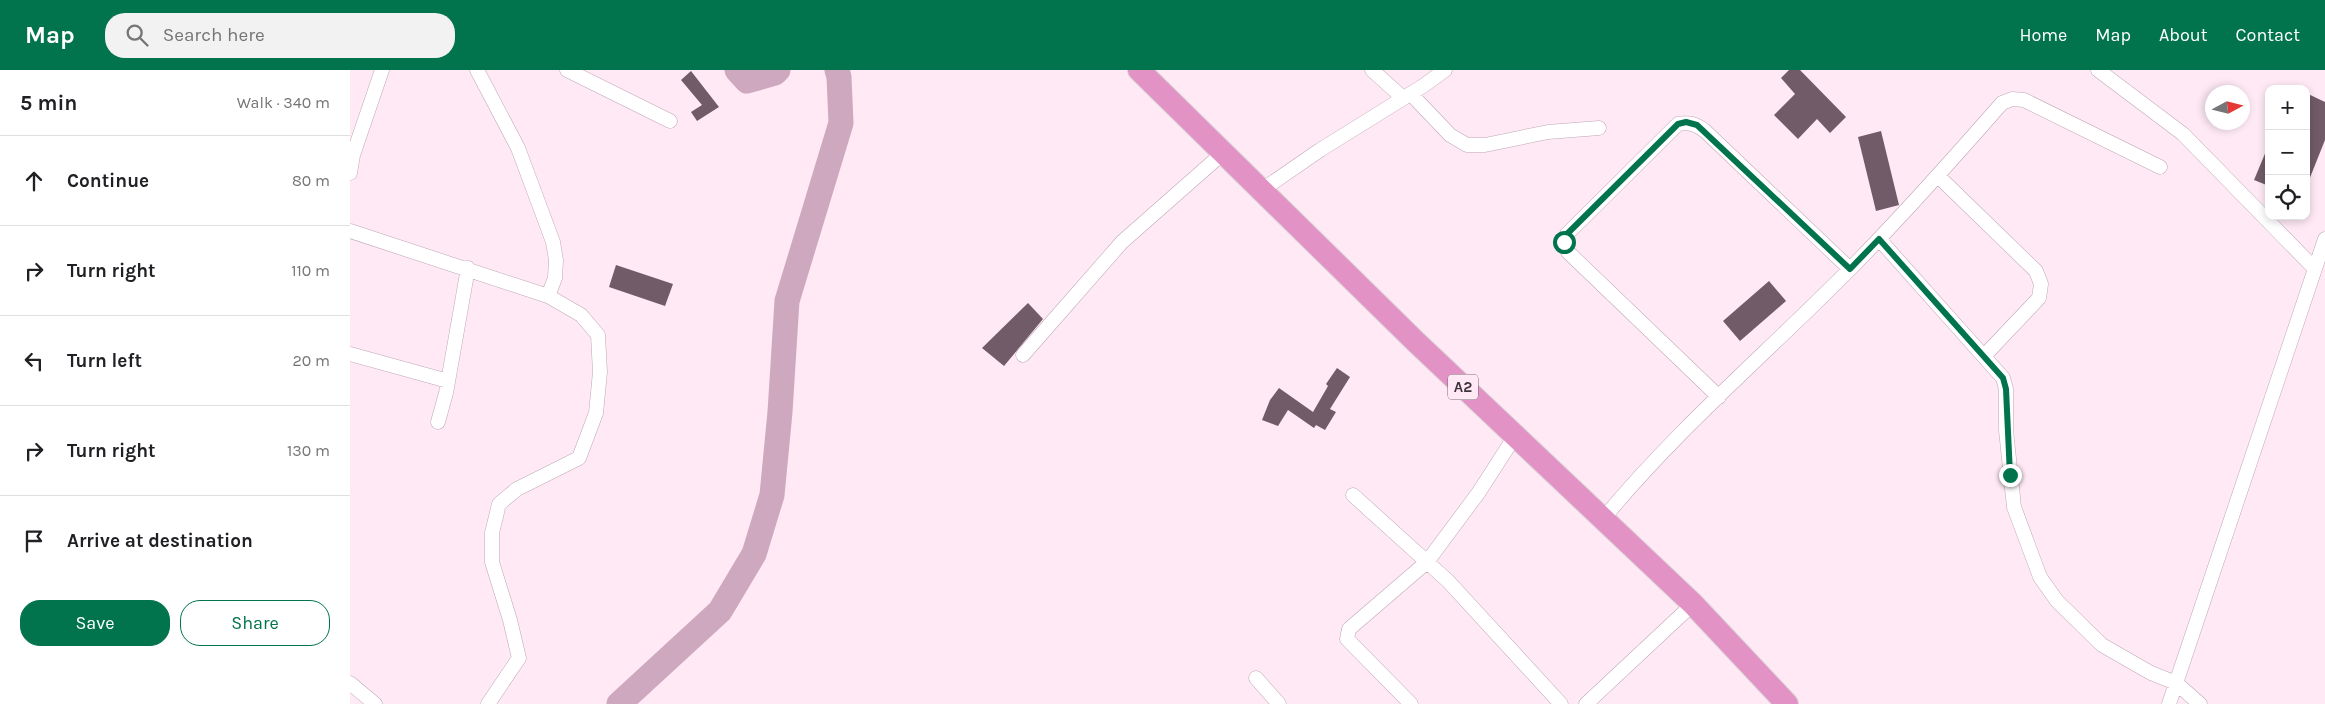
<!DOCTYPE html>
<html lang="en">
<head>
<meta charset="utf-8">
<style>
	body { margin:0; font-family:Karla,sans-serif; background:#f2f2f2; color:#202124 }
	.controls { position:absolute; right:15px; top:15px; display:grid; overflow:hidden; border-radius:10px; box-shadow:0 2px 8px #0003 }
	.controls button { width:45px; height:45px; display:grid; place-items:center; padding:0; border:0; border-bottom:1px solid #e0e0e0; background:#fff; color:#202124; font:25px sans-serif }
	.compass { position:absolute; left:1855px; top:15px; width:45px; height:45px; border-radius:50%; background:#fff; box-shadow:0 2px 8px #0003; rotate:83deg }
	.stop { position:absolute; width:15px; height:15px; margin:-11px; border:4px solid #01744e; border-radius:50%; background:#fff }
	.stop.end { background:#01744e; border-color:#fff; box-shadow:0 1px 5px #0008 }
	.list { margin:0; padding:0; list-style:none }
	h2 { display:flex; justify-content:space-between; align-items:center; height:65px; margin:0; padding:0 20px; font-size:21px }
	h2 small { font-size:16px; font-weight:400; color:#757577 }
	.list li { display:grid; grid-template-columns:32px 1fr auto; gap:15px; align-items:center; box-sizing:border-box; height:90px; padding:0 20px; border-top:1px solid #e0e0e0 }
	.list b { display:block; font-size:19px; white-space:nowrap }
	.list em { font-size:16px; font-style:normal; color:#757577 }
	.actions { display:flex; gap:10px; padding:15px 20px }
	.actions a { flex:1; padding:11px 0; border:1px solid #01744e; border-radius:20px; text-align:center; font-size:18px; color:#01744e }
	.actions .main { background:#01744e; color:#fff }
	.icon { flex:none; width:28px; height:28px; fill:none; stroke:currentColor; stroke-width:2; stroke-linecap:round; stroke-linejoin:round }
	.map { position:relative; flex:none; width:1975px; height:634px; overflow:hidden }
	header { display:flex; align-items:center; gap:30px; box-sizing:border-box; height:70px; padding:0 25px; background:#01744e; color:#fff }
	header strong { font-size:24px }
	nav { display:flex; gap:28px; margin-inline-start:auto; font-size:18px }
	.search { width:350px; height:45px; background:#f2f2f2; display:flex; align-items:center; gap:12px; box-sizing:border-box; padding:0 18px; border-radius:20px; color:#757577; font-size:19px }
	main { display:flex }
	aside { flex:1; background:#fff }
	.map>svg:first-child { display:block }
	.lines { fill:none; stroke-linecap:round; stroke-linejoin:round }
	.river { stroke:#cda8be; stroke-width:25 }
	.building { fill:#715b68 }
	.minor-casing { stroke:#bfa7b5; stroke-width:15 }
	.trunk-casing { stroke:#d8d6d7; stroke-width:24 }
	.minor { stroke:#fff; stroke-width:14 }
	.trunk { stroke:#e392c6; stroke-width:22 }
	.route { stroke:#01744e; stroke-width:6 }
	.labels { text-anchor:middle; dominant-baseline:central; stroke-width:5; stroke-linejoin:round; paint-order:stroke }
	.shield { fill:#fee9f5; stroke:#776a71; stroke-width:1 }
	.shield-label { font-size:15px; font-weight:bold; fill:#3d3339 }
</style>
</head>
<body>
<header>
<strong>Map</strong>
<div class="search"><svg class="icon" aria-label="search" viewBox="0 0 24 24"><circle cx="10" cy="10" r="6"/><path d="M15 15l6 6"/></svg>Search here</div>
<nav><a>Home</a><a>Map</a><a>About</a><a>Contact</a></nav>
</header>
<main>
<aside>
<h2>5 min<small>Walk · 340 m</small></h2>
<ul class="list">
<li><svg class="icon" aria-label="ahead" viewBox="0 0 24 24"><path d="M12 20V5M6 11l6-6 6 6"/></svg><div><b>Continue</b></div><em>80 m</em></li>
<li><svg class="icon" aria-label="right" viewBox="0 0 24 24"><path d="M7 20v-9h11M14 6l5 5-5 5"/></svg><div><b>Turn right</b></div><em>110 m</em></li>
<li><svg class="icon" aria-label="left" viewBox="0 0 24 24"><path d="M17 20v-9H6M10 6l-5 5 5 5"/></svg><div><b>Turn left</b></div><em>20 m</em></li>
<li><svg class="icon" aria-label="right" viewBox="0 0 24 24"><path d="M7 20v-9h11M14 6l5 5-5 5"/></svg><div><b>Turn right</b></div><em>130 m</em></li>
<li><svg class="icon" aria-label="arrive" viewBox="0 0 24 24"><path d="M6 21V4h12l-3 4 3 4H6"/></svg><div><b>Arrive at destination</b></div></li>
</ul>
<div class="actions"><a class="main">Save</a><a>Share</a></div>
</aside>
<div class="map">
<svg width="1975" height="634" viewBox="0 0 1975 634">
	<rect width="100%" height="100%" fill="#fee9f5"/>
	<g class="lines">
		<path class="river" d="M387,0L397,11L425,3L428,0
			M269,634L370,541L404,484L422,425L430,342L437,231L491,53L489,7L487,0"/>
	</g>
	<path class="building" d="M1439,0H1450L1496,47L1480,63L1467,49L1448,69L1424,45L1445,24L1431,8Z
		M341,1L369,37L347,51L341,42L352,35L331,10Z
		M1956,23L1975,32V70L1957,115Z
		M1531,61L1549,135L1526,141L1508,67Z
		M1919,74V116L1904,110Z
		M266,195L323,214L315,236L259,217Z
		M1419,211L1436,231L1390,271L1373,251Z
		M678,233L693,249L654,296L632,278Z
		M987,298L1000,307L980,339L986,342L975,360L966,355L964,358L938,340L928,356L912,350L920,330L929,318L963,342L978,316L976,314Z"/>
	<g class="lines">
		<defs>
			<path id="minor" d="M127,0L168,78L203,172L206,190L205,208L198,226
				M217,0L320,51
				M1022,0L1053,28
				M1748,0L1833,64L1965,199
				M1061,24L1100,65L1117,75H1135L1198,62L1249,58
				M0,103L3,85L32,0
				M1588,106L1686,201L1691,214L1689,228L1634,286
				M912,120L970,80L1073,16L1095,0
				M0,161L198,226L231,245L248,265L250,302L246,343L229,388L167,419L149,434L142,463V492L160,550L169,588L138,634
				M1529,169L1653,308L1656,319V360L1664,437L1690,507L1707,531L1752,575L1801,603L1826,613L1850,634
				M0,284L98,311
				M673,285L772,172L873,83
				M1369,327L1218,182L1214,172L1217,164L1328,54C1339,52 1346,54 1355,61L1500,199
				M88,352L96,323L118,198
				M1003,425L1098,511L1211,634
				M1253,449C1328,358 1418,282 1501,198C1553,145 1603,89 1652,33L1662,29L1674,30L1810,97
				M906,608L929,634
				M0,613L25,634
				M1061,634L997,569L999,559L1077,492L1129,422L1165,366
				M1236,634L1343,534
				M1819,634L1975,169"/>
			<path id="trunk" d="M789,0L1065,271L1343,534L1437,634"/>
		</defs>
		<use href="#minor" class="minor-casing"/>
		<use href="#trunk" class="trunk-casing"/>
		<use href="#minor" class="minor"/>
		<use href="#trunk" class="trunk"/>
	</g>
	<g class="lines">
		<path class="route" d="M1214,172L1217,164L1328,54L1336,52L1347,55L1500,199L1529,169L1653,308L1656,319L1660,405"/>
	</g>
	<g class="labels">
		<rect class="shield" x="1098" y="304.5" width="30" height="25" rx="4"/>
		<g class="shield-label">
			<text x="1113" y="317">A2</text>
		</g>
	</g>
</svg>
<div class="controls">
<button>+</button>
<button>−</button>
<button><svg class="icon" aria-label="locate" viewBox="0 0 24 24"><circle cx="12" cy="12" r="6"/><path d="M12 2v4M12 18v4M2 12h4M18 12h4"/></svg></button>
</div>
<svg class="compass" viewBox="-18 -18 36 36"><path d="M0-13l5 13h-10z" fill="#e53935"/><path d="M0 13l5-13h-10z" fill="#757577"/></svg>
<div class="stop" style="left:1214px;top:172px"></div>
<div class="stop end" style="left:1660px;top:405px"></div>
</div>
</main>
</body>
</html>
